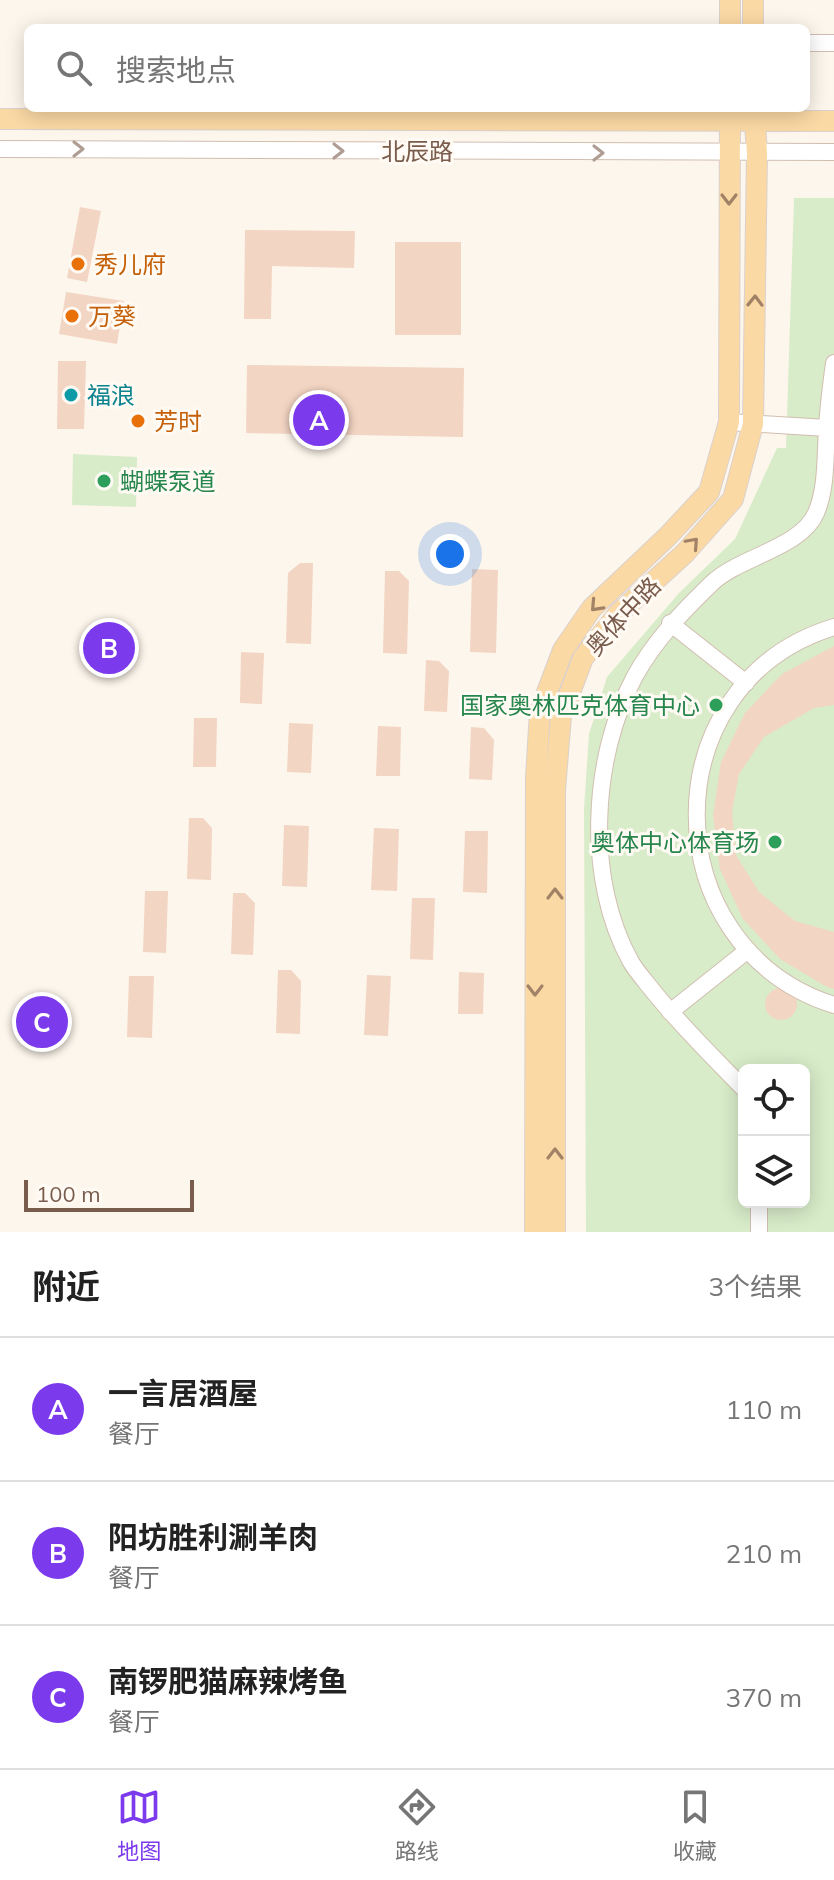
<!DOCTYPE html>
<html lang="zh">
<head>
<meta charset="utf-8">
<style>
	body { margin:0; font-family:Mulish,"Noto Sans SC",sans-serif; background:#f2f2f2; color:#222 }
	.controls { position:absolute; right:24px; bottom:24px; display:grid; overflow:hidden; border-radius:12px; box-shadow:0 4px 20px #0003 }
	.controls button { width:72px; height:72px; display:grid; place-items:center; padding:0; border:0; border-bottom:2px solid #e0e0e0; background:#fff; color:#222; font:40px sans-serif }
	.scale { position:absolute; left:24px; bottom:20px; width:170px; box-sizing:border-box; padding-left:8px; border:4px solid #7a5c4d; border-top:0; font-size:22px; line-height:28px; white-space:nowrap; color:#7a5c4d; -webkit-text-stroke:6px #fffaf3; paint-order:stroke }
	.you { position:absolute; left:450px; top:554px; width:28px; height:28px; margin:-20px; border:6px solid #fff; border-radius:50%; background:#1a73e8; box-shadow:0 0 0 12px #1a73e833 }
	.badge { display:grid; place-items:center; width:52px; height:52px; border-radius:50%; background:#7c3aed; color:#fff; font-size:26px; font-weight:700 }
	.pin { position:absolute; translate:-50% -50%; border:4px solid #fff; box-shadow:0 2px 8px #0006 }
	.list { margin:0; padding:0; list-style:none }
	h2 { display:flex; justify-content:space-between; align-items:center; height:104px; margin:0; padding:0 32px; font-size:34px }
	h2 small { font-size:26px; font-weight:400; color:#767676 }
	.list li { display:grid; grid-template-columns:52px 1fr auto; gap:24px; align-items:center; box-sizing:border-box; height:144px; padding:0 32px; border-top:2px solid #e0e0e0 }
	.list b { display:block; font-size:30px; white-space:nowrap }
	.list p { margin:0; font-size:26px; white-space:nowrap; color:#767676 }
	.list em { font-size:26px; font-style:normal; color:#767676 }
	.icon { flex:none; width:44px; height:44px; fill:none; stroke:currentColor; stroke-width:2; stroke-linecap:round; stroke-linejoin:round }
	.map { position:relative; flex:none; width:834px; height:1232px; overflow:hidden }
	.search { position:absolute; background:#fff; box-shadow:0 4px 20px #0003; left:24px; right:24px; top:24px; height:88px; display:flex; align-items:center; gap:20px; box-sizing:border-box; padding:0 28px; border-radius:12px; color:#767676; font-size:30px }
	.sheet { height:536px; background:#fff }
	nav { display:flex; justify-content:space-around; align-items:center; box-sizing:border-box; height:112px; border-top:2px solid #e0e0e0; background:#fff; font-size:22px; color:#767676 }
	nav a { display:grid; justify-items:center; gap:4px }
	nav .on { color:#7c3aed }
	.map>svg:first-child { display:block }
	.green { fill:#d8ecc9; fill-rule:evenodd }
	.building { fill:#f3d5c3 }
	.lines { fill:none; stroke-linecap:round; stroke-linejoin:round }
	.minor-casing { stroke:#d1beb0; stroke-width:18 }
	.major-casing { stroke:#dad1cd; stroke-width:22 }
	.minor { stroke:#fff; stroke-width:16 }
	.major { stroke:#fbd9a5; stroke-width:20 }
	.oneway { stroke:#af9d94 }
	.oneway2 { stroke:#a18267 }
	.food-dot { fill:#e8710a; stroke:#fffaf3; stroke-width:3 }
	.culture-dot { fill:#0f9aa8; stroke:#fffaf3; stroke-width:3 }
	.leisure-dot { fill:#2e9e5b; stroke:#fffaf3; stroke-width:3 }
	.labels { text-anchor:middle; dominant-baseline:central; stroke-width:6; stroke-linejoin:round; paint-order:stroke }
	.street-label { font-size:24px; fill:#7a5c4d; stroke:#fffaf3 }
	.food-label { font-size:24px; fill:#c56008; stroke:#fffaf3; text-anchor:start }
	.culture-label { font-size:24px; fill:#0d838f; stroke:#fffaf3; text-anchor:start }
	.leisure-label { font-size:24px; fill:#27864d; stroke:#fffaf3; text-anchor:end }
</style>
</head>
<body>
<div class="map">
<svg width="834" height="1232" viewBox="0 0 834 1232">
	<rect width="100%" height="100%" fill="#fdf6ec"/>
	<path class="green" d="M794,198H834V1232H586L584,809L589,734L607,677L679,593L735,539L777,448H786ZM744,1070H804V1202H744Z
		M73,454L137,457L136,507L72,505Z"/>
	<path class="building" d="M80,207L101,211L87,282L67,278Z
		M245,230L355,231L354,268L272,266L271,319H244Z
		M395,242H461V335H395Z
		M66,292L124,301L117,344L59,334Z
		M58,361H86L84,429H57Z
		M247,365L464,368L463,437L246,433Z
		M300,563H313L311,644L286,643L288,573Z
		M472,569L498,570L496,653L470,652Z
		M385,571H399L409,581L407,654L383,653Z
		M834,646V705L814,708L764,737L739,774L732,811L736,855L759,892L795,921L834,932V989L827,987L780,959L743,919L720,869L713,815L721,762L745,713L782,674Z
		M241,652L264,653L262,704L240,703Z
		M426,660L439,661L449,671L447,712L424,711Z
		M194,718H217L216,767H193Z
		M289,723L313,724L311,773L287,772Z
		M378,726L401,727L400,776H376Z
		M471,727L484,728L494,740L492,780L469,779Z
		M189,818H203L212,828L211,880L187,879Z
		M284,825L309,826L307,887L282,886Z
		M374,828L399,829L397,891L371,890Z
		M465,831H488L487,893L463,892Z
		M145,891H168L166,953L143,952Z
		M233,893H245L255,903L253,955L231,954Z
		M412,898H435L433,960L410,959Z
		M278,970H291L301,981L300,1034L276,1033Z
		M459,972L484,973L483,1014H458Z
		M367,975L391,976L388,1036L364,1035Z
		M129,976H154L152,1038L127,1037Z
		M765 1004a16 16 0 1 1 32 0a16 16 0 1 1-32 0Z"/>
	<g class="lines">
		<defs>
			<path id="minor" d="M806,43H834
				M0,149L834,152
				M729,422L827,428
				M670,623L746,683
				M834,627C650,683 652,947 834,1005
				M670,1012L748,950
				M744,1089C713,1057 681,1026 653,991C646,982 637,972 631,962C585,880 591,758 635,676C655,640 683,611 712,583C739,557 801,548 816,513C827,488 825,455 827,429C828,407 831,385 834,363
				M759,1202V1232"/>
			<path id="major" d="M730,0V28
				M753,0V28
				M0,119L834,121
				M535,1232L536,778L540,711L563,650L592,608L668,536L709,492L729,422L730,108
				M555,1232V790L561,716L583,658L618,614L685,553L733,499L753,424L757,153L754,108"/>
		</defs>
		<use href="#minor" class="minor-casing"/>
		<use href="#major" class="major-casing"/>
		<use href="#minor" class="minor"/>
		<use href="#major" class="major"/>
	</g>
	<defs><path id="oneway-chevron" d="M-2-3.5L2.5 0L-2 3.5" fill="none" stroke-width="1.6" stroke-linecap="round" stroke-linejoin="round" transform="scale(2)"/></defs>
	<g class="oneway">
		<use href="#oneway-chevron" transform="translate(78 149)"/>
		<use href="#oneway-chevron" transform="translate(338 151)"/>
		<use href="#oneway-chevron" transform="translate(598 153)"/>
	</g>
	<g class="oneway2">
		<use href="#oneway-chevron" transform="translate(729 199) rotate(90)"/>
		<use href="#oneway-chevron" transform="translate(755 301) rotate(-89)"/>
		<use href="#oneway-chevron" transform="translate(693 543) rotate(-48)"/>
		<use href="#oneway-chevron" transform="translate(596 606) rotate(133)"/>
		<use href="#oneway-chevron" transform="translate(555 894) rotate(-90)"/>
		<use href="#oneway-chevron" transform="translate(535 990) rotate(90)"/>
		<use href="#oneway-chevron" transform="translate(555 1154) rotate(-90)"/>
	</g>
	<g class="food-dot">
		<circle cx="78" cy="264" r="8"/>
		<circle cx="72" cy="316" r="8"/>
		<circle cx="138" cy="421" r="8"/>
	</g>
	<circle class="culture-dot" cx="71" cy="395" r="8"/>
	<g class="leisure-dot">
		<circle cx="104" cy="481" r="8"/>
		<circle cx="716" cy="705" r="8"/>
		<circle cx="775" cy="842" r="8"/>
	</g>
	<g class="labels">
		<g class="street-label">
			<text x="417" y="151">北辰路</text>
			<text transform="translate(623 616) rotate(-47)">奥体中路</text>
		</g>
		<g class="food-label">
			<text x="94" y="264">秀儿府</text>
			<text x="88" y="316">万葵</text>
			<text x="154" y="421">芳时</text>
		</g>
		<g class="culture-label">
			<text x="87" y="395">福浪</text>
		</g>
		<g class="leisure-label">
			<text x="120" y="481" text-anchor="start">蝴蝶泵道</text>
			<text x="700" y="705">国家奥林匹克体育中心</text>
			<text x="759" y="842">奥体中心体育场</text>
		</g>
	</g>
</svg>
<div class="controls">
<button><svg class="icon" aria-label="locate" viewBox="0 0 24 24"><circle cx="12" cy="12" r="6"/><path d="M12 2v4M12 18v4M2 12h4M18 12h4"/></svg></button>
<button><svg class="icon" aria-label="layers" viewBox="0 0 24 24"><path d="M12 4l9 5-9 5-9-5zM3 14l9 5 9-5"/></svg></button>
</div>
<div class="scale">100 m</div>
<div class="you"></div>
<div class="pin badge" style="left:319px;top:420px">A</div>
<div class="pin badge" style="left:109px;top:648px">B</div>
<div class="pin badge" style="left:42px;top:1022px">C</div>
<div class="search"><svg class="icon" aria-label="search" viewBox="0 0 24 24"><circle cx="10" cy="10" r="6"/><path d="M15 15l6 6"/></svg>搜索地点</div>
</div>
<section class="sheet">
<h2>附近<small>3个结果</small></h2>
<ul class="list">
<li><span class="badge">A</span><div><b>一言居酒屋</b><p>餐厅</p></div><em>110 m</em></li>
<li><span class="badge">B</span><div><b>阳坊胜利涮羊肉</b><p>餐厅</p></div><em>210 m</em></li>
<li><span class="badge">C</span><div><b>南锣肥猫麻辣烤鱼</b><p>餐厅</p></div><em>370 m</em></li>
</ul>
</section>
<nav>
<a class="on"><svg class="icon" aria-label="map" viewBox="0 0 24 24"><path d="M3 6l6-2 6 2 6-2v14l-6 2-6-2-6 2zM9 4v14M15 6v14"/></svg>地图</a>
<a><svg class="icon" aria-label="directions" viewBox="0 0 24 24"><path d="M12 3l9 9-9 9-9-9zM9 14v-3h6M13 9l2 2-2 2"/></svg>路线</a>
<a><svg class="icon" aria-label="saved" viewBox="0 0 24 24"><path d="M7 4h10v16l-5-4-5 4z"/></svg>收藏</a>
</nav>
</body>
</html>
